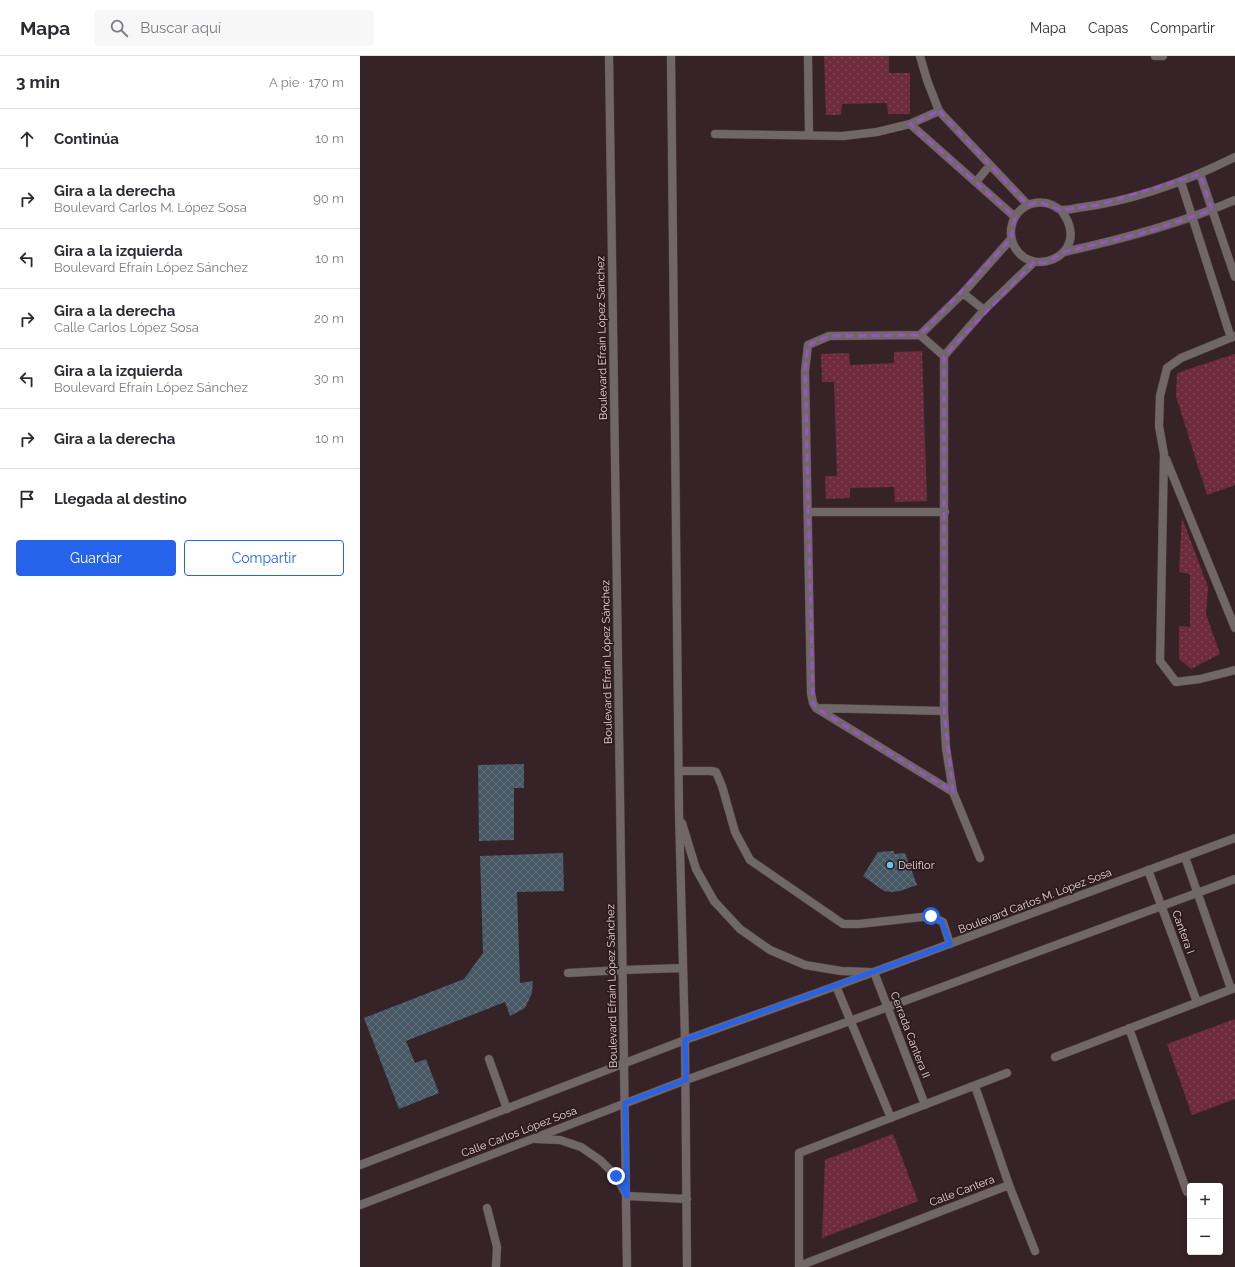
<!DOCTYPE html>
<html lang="es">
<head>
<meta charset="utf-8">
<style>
	body { margin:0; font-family:Raleway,sans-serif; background:#f7f7f7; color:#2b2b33 }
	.controls { position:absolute; right:12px; bottom:12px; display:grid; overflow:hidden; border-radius:4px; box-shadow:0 2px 6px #0003 }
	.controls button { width:36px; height:36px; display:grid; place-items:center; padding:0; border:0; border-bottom:1px solid #e1e1e2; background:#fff; color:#2b2b33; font:20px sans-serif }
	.stop { position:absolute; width:12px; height:12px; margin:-9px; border:3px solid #2563eb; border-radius:50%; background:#fff }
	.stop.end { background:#2563eb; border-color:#fff; box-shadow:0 1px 4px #0008 }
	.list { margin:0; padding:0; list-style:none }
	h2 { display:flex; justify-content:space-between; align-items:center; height:52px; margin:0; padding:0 16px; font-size:17px }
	h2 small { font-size:13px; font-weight:400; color:#7c7c81 }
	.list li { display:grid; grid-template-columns:26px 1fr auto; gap:12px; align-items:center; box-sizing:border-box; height:60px; padding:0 16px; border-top:1px solid #e1e1e2 }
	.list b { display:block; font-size:15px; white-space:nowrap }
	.list p { margin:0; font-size:13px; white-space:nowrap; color:#7c7c81 }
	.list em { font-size:13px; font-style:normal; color:#7c7c81 }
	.actions { display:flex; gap:8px; padding:12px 16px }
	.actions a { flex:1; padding:9px 0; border:1px solid #2563eb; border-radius:4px; text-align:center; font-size:14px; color:#2563eb }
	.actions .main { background:#2563eb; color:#fff }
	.icon { flex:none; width:22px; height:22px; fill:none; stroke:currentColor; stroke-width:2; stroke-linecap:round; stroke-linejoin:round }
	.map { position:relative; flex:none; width:875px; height:1211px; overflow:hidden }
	header { display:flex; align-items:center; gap:24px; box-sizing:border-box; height:56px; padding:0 20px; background:#fff; border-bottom:1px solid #e1e1e2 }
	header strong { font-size:19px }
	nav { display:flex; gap:22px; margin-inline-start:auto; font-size:14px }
	.search { width:280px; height:36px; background:#f7f7f7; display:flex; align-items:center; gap:10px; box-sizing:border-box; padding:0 14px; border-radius:4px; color:#7c7c81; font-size:15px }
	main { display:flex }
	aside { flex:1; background:#fff }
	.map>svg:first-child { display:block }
	.park { fill:url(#park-dots) }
	.building { fill:url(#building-cross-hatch) }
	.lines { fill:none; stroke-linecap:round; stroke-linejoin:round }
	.service-casing { stroke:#524044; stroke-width:9 }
	.minor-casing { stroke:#524044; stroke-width:9 }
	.tertiary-casing { stroke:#524044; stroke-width:9 }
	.service { stroke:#716769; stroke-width:8 }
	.minor { stroke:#716769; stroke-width:8 }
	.tertiary { stroke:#716769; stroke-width:8 }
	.route { stroke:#2563eb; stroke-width:5 }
	.marked { fill:none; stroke:#9556c5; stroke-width:3; stroke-dasharray:8 5; stroke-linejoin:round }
	.poi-dot { fill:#6dc2f3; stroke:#2c1a1e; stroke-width:1.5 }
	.labels { text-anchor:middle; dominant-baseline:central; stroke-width:3.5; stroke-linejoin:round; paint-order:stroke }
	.street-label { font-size:11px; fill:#e3d6d8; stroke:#2c1a1e }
	.poi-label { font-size:11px; fill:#e3d6d8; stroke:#2c1a1e; text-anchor:start }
</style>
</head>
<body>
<header>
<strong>Mapa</strong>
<div class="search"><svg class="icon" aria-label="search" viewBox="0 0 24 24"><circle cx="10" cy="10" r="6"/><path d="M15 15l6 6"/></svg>Buscar aquí</div>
<nav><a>Mapa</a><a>Capas</a><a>Compartir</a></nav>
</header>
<main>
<aside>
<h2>3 min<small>A pie · 170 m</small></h2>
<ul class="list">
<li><svg class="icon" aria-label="ahead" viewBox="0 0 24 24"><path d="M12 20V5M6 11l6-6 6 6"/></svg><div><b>Continúa</b></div><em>10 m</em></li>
<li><svg class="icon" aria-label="right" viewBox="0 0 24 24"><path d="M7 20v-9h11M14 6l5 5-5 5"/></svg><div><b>Gira a la derecha</b><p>Boulevard Carlos M. López Sosa</p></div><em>90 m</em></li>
<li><svg class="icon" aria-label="left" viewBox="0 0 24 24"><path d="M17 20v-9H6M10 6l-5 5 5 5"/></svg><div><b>Gira a la izquierda</b><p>Boulevard Efraín López Sánchez</p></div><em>10 m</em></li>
<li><svg class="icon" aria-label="right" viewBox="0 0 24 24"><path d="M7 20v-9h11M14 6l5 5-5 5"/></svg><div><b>Gira a la derecha</b><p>Calle Carlos López Sosa</p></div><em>20 m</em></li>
<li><svg class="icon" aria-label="left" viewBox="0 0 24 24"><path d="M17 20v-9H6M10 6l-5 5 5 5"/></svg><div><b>Gira a la izquierda</b><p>Boulevard Efraín López Sánchez</p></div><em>30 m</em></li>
<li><svg class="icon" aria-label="right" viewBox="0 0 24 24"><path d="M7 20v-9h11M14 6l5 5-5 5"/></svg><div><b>Gira a la derecha</b></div><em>10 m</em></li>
<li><svg class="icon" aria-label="arrive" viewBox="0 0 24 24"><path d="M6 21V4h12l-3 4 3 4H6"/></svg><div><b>Llegada al destino</b></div></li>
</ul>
<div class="actions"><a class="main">Guardar</a><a>Compartir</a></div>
</aside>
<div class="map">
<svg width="875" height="1211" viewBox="0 0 875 1211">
	<defs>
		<pattern id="park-dots" width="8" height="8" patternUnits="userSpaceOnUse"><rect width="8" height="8" fill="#6e2b3e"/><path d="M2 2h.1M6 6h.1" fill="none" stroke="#834959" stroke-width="1.8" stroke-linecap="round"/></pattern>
		<pattern id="building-cross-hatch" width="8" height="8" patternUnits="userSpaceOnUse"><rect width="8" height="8" fill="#465864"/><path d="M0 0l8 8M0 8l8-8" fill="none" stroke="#616f79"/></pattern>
	</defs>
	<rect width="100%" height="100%" fill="#362328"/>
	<path class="park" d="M464,0H529V17H550V58H528L527,47L482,48L481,59H466Z
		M562,295L567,445L535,446L534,431L490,432V442L466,443L465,420H477L474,326H462L461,298L489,297L490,309L534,307V296Z
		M875,298V429L847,439L816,340L817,317Z
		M822,462L848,531L846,558L860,598L831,613L819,603V570L830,571V518L819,516Z
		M875,963V1043L832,1059L807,988Z
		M533,1078L558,1145L462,1182L465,1104Z"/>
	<path class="building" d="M164,708V732H154V784L119,785L118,709Z
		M534,795V798L545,797L557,829L540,835L532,836L524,835L503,820L518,796Z
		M203,797L204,835L157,836L160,927L173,925L172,937L165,952L150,960L145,946L46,985L55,1007L66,1003L79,1037L39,1053L4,962L104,923L123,897L120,800Z"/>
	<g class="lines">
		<defs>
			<path id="service" d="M319,715H351L356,716L362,730L375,776L390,804L483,868H499L571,860L583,866L590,888
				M208,917L262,914
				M129,1003L147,1053"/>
			<path id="minor" d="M448,0L449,79
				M560,0L567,24L579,55L668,149
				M795,0H803
				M550,68L655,161
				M355,78L483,80L517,76L550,68L579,55
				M840,118L875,221
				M616,126L630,109
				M821,126L871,282
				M701,154C705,160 709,165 710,173C716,201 677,217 659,197C646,183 649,160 666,150C673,146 684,145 692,149C695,150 699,154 702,154C707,154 713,153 717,152C774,145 825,126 875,101
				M704,196C763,183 820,168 875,144
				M603,237L624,254
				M560,279L603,237L651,183
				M875,280L821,302L807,312L800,340L799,370L804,398L800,605L816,626L840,623L875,614
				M584,300L624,254L674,206
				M806,403L875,572
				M448,456H585
				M457,652L584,655
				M593,736L456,652L453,647L451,637L445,315L448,289L469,280L560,279L584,300V655L586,692L593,736L620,802
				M825,801L871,933
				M788,814L837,946
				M514,916L565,1049
				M476,930L531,1062
				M769,972L827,1136
				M695,1001L875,932
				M615,1030L649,1129L675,1195
				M127,1152L137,1191L136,1211
				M439,1210L649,1129
				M439,1211V1097L647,1017"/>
			<path id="tertiary" d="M249,0L267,1211
				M311,0L319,756L325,984L327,1211
				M322,767L336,813L354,845L380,873L410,894L445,909L481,915L510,916
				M262,914L323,912
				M176,1083L200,1084L221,1091L240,1104L256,1120L267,1140L327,1143
				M0,1109L325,984L476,930L875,782
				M0,1149L326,1024L490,965L875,823"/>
		</defs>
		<use href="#service" class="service-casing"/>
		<use href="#minor" class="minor-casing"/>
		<use href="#tertiary" class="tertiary-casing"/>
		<use href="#service" class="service"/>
		<use href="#minor" class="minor"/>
		<use href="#tertiary" class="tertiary"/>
	</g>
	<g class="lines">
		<path class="route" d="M256,1120L267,1140L265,1047L326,1024L325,984L590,888L582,866L571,860"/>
	</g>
	<path class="marked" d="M579,55L668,149L679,146L701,154L739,149L840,118L852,154L787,176L704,196L685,207L674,206L584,300V655L593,736L456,652L453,647L445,315L448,289L469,280L560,279L651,183L655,161L550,68Z"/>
	<circle class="poi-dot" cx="530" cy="809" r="4"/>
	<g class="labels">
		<g class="street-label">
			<text transform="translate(242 282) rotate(-91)">Boulevard Efraín López Sánchez</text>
			<text transform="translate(247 606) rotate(-91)">Boulevard Efraín López Sánchez</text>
			<text transform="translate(675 845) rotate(-21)">Boulevard Carlos M. López Sosa</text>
			<text transform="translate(823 876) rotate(70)">Cantera I</text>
			<text transform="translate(252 930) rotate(-91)">Boulevard Efraín López Sánchez</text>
			<text transform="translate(550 979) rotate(69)">Cerrada Cantera II</text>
			<text transform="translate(159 1076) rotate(-21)">Calle Carlos López Sosa</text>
			<text transform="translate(602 1135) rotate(-21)">Calle Cantera</text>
		</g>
		<g class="poi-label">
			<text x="538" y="809">Deliflor</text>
		</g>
	</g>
</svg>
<div class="controls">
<button>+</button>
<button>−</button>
</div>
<div class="stop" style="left:571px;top:860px"></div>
<div class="stop end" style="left:256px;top:1120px"></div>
</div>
</main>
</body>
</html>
